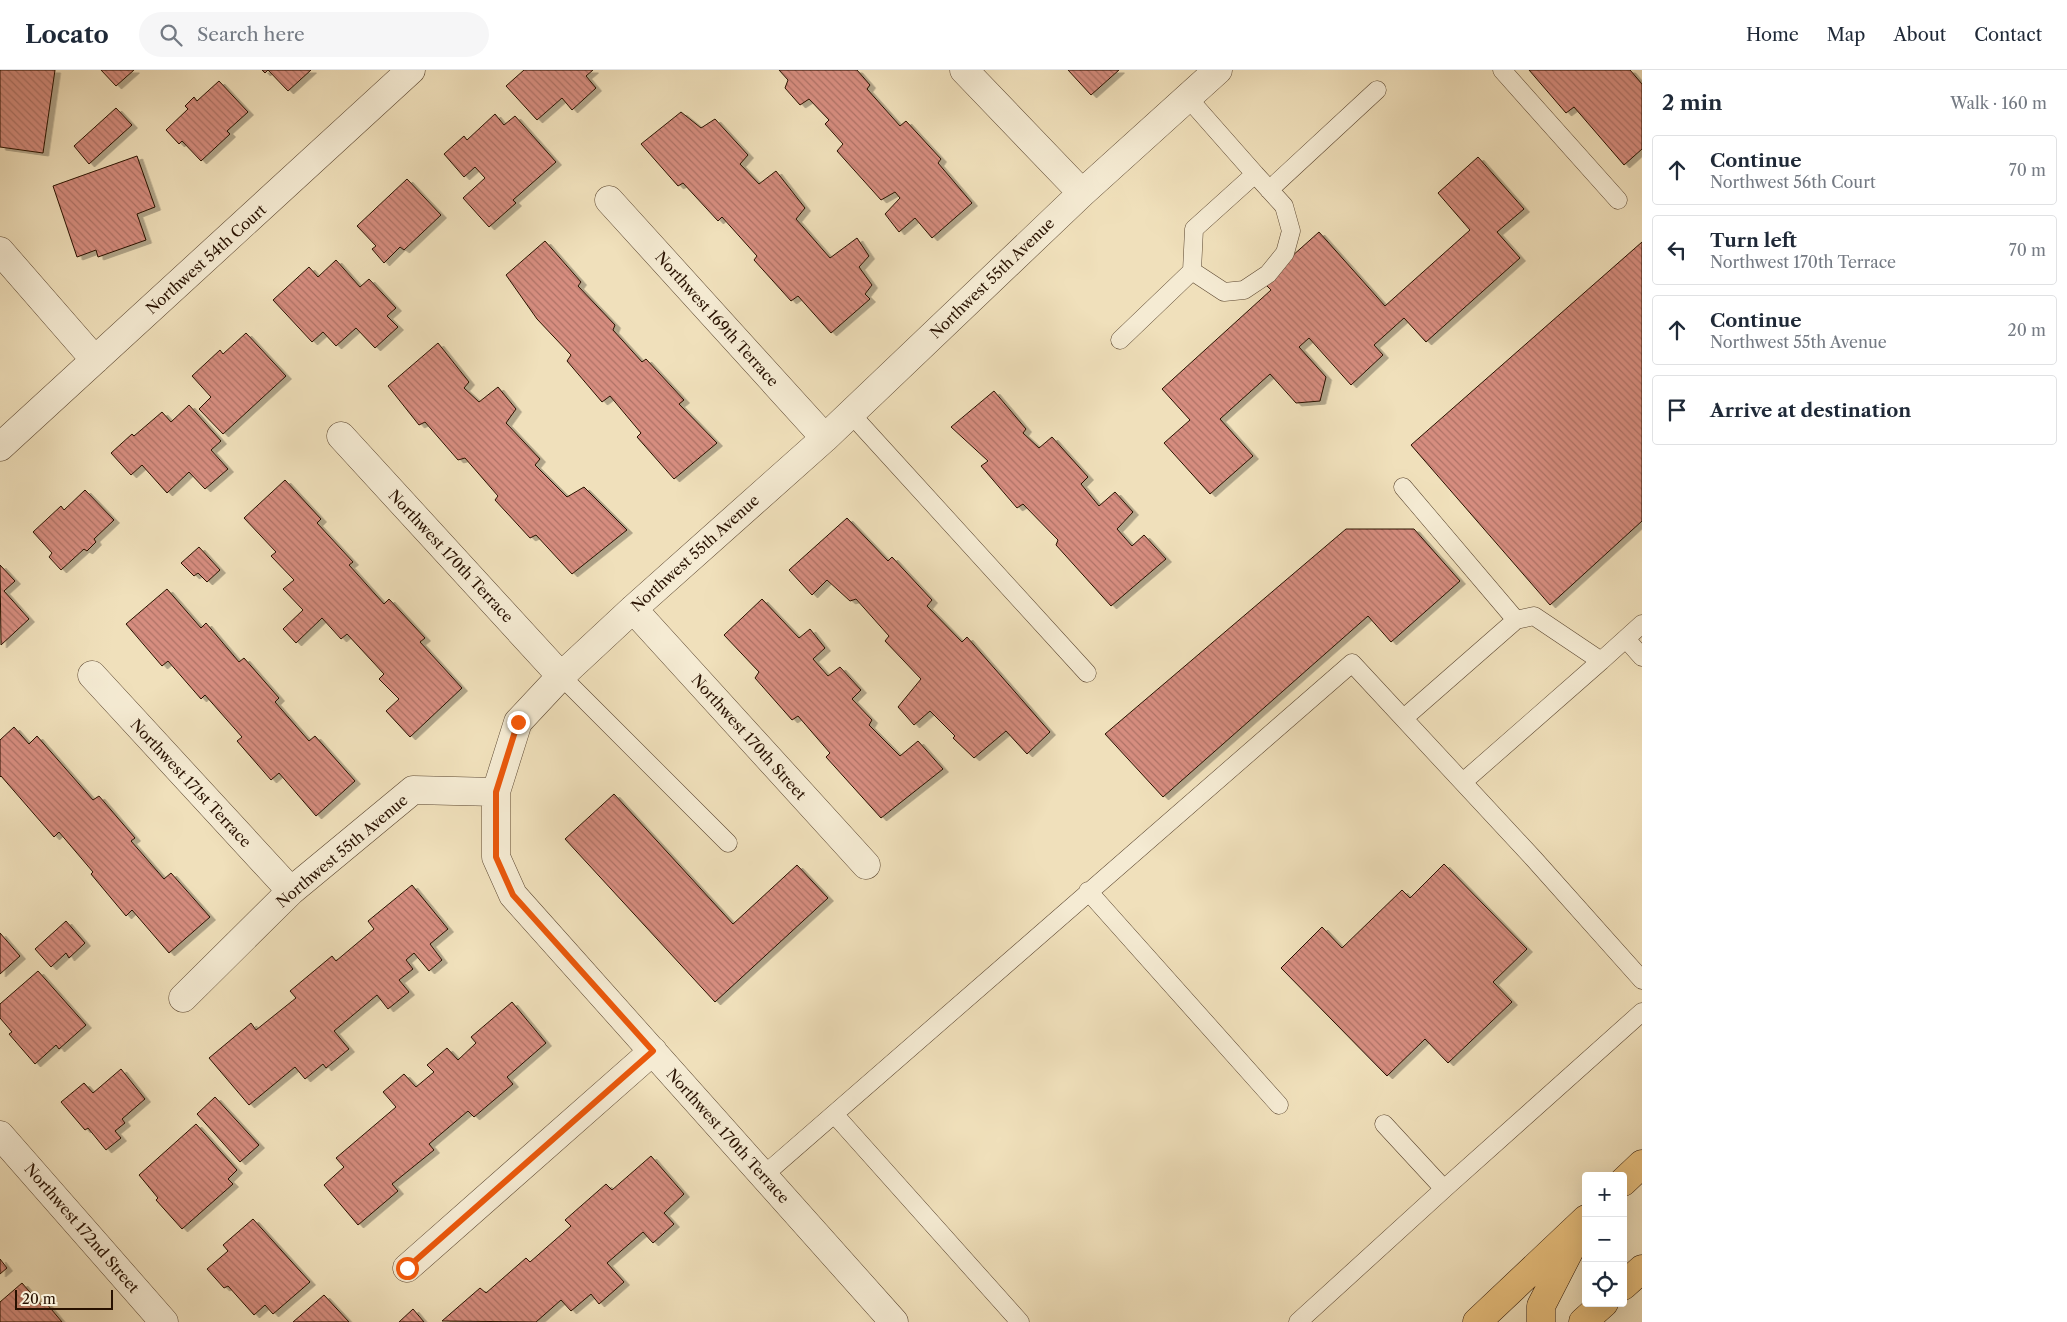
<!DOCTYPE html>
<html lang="en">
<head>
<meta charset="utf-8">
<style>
	body { margin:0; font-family:"Libre Caslon Text",serif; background:#f6f6f7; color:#1f2937 }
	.controls { position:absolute; right:15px; bottom:15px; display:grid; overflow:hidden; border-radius:5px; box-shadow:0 5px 20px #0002 }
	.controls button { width:45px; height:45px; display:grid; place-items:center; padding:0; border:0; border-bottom:1px solid #e0e1e3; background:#fff; color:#1f2937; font:25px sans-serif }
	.scale { position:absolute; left:15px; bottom:12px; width:98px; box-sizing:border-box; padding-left:5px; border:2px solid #281100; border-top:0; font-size:14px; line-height:18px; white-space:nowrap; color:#281100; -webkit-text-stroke:4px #f5ebd3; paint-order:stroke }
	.stop { position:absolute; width:15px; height:15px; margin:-11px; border:4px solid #ea580c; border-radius:50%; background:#fff }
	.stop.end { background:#ea580c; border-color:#fff; box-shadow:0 1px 5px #0008 }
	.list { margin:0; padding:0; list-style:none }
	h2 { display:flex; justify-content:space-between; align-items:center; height:65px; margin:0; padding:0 20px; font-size:21px }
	h2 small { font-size:16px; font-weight:400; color:#747a83 }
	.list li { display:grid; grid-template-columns:32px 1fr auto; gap:15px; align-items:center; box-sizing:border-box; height:70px; margin:0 10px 10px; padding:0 10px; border:1px solid #e0e1e3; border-radius:5px }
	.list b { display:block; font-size:19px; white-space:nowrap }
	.list p { margin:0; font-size:16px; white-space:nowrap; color:#747a83 }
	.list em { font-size:16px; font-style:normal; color:#747a83 }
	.icon { flex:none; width:28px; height:28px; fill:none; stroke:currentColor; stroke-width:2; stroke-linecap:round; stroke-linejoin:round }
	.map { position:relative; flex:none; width:1642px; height:1252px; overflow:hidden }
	header { display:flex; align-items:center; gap:30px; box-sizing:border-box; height:70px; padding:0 25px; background:#fff; border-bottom:1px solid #e0e1e3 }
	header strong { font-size:24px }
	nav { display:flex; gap:28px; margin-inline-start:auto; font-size:18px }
	.search { width:350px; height:45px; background:#f6f6f7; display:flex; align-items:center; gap:12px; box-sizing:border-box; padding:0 18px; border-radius:28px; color:#747a83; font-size:19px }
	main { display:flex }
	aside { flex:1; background:#fff }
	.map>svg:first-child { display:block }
	.building { fill:url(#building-back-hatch); stroke:#281100; filter:url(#shadow) }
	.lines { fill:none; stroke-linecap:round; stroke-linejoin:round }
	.lane-casing { stroke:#5a452f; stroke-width:19 }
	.street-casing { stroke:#5a452f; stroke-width:29 }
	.primary-casing { stroke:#281100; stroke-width:29 }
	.lane { stroke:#f5ebd3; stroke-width:18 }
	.street { stroke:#f5ebd3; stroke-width:28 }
	.primary { stroke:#e8c07e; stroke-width:28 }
	.route { stroke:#ea580c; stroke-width:6 }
	.labels { text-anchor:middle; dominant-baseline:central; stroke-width:5; stroke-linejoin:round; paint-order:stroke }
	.street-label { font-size:15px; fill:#281100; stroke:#f5ebd3 }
</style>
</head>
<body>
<header>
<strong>Locato</strong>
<div class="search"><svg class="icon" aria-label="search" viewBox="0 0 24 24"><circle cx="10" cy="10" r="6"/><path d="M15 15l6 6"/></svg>Search here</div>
<nav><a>Home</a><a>Map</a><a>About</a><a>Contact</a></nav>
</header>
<main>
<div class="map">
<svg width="1642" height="1252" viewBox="0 0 1642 1252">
	<defs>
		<pattern id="building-back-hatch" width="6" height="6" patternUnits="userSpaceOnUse" patternTransform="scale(1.25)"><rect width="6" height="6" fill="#d68d7f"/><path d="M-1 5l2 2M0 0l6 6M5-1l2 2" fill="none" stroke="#ae7266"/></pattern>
		<filter id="shadow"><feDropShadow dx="5.5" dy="3" stdDeviation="0" flood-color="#0004"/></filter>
	</defs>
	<rect width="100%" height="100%" fill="#f0e0bb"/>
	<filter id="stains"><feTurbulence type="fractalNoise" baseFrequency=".004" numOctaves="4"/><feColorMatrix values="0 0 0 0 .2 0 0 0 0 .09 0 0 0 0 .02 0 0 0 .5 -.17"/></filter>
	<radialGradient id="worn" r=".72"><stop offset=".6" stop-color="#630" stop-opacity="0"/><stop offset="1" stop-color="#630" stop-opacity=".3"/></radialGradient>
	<path class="building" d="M0,0H55L43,83L0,77Z
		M101,0H134L116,16Z
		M262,0H311L288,21L268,0L265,3Z
		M524,0H593L586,6L596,18L572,40L562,28L537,50L506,16Z
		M779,0H857L870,15L867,19L900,56L906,51L941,89L938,93L972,133L932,168L915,148L899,162L885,144L900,128L895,122L881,130L837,81L843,74L825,54L829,50L809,29L800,35L785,18L788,10Z
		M1068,0H1119L1091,25Z
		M1529,0H1630L1642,14V79L1624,95L1574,37L1566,43Z
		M219,11L248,42L227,61L230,64L201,91L182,71L179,74L166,60L188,39L185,36L194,27L197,31Z
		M116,38L132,55L89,94L74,76Z
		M681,42L701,58L715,49L748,85L740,94L759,114L776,101L805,138L796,149L830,188L857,168L869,186L859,197L872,215L865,224L870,229L831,263L798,226L791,231L754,190L757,186L722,147L718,151L683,113L678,116L641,74Z
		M495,44L504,55L515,46L556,92L513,130L516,133L489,157L463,128L485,108L475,97L464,107L444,84L464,66L467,70Z
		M137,86L155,137L137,144L146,170L98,187L96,180L77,187L53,116Z
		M1478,87L1524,139L1497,162L1520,188L1426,272L1404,248L1374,275L1383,285L1351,315L1309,268L1299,277L1326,307L1320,331L1296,333L1270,304L1220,349L1253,386L1210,424L1164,373L1190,350L1162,319L1271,220L1263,212L1319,162L1385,236L1470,160L1438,123Z
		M407,109L441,145L404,180L400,177L384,193L372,179L376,176L357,156Z
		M545,171L581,212L578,216L615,255L613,260L642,292L646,289L684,330L679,334L717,373L674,409L637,367L641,363L610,326L602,332L567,291L571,285L537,249L506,205Z
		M1642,172V451L1550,535L1411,375Z
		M336,190L360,217L369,209L396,238L387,246L398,257L375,278L356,258L336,276L323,262L312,272L273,230L309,197L318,207Z
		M246,263L286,306L223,364L199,339L211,327L192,306L220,280L223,284Z
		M438,273L469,312L464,318L479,332L498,317L516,339L506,353L540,389L535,395L567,427L584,417L627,460L572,504L536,465L530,468L495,430L498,426L465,388L458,390L425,352L419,355L388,316Z
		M994,321L1026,359L1023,363L1039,378L1052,367L1088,407L1081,414L1099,436L1115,422L1133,442L1117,459L1132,476L1144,465L1166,489L1111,536L1056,475L1058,470L1023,434L1017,438L981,396L988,391L951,357Z
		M189,335L221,371L211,380L228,399L205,419L189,402L167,423L142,395L131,405L111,383L132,364L134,366L162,342L171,352Z
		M285,410L321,449L317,453L353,492L349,495L384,534L389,529L425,568L420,572L462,618L410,667L386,641L399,629L379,609L384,604L347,564L341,569L322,548L296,573L283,559L303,540L283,519L294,510L271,486L276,482L244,448Z
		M85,420L114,450L94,469L96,472L87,481L84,479L61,500L49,487L52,483L33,462L61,436L64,440Z
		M847,448L888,491L892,487L932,530L927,536L962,572L967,567L1050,662L1027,684L1006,661L974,688L953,668L955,666L930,641L914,655L898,637L921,609L885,571L889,566L856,529L850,531L827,510L812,525L789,500Z
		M1346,459H1414L1460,511L1391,572L1368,546L1163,727L1105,664Z
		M199,477L220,500L207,512L198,503L194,506L181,493Z
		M0,495L15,511L4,521L29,549L1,575Z
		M167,519L201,558L206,553L239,592L244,588L279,628L275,632L309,671L315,666L355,711L316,746L279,703L271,710L237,671L242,667L205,625L201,629L168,591L162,596L126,554Z
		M762,529L799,568L810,559L825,578L813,589L828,606L840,597L861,620L852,629L872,650L869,655L900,686L918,671L943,699L881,748L826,687L830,683L798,646L792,650L755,608L759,602L724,565Z
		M14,657L29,674L37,666L93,730L99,726L135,768L131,771L164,809L171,803L210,847L169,883L132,840L126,846L91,804L93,802L59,762L54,767L1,706L0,707V670Z
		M614,724L733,854L797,795L828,828L715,932L565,769Z
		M1444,794L1527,879L1493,912L1512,932L1448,993L1425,969L1387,1006L1281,898L1322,857L1342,878L1402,820L1410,828Z
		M412,815L448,859L430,874L442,890L429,901L414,883L406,890L413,899L399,910L409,922L388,939L377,925L334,961L349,979L326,998L323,994L305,1009L295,997L249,1035L209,988L251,953L256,960L296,928L290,921L332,886L336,891L374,859L368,851Z
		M66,851L85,873L69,888L66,883L51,897L35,879Z
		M0,863L20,886L0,904Z
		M38,901L86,955L59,979L56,975L35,994L9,964L12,962L0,948V934Z
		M512,932L546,973L507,1007L513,1014L474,1047L468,1041L429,1074L434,1080L392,1114L398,1121L358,1155L324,1115L344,1097L336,1088L396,1037L383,1022L404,1004L416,1017L434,1002L427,995L447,978L458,990L476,973L471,967Z
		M121,999L145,1029L122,1049L125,1053L115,1061L121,1068L106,1080L88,1058L85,1060L61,1032L84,1013L93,1023Z
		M215,1027L259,1075L240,1092L197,1044Z
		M196,1054L237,1100L228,1109L233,1114L182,1159L156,1130L158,1128L139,1105Z
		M651,1086L684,1124L664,1143L674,1154L653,1173L643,1162L607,1193L624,1212L599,1234L591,1224L571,1241L561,1230L536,1252L442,1251L480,1218L486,1223L526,1188L530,1192L571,1156L565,1150L606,1114L612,1120Z
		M253,1149L310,1212L273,1244L265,1235L254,1245L228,1216L224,1218L207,1199L228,1181L223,1175Z
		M0,1189L7,1198L0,1204Z
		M22,1213L42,1236L46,1233L62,1252H0V1232Z
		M324,1225L349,1252H293Z
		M413,1239L424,1252H399Z"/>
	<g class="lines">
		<defs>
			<path id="lane" d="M1502,0L1618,130
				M1269,120L1377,20
				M1192,201L1224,222L1244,220L1268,204L1285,183L1291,161L1284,136L1255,104
				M1120,270L1192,201L1194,159L1255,104L1188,28
				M851,344L1087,603
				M1403,417L1516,550
				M1626,569L1642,587
				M561,606L728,773
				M1404,648L1516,550L1534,546L1601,591L1642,554
				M1463,712L1601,591
				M1088,821L1279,1035
				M835,1045L1020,1252
				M764,1105L1352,593L1534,789L1642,910
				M1444,1119L1642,942
				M1298,1252L1444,1119L1384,1054"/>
			<path id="street" d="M964,0L1082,123
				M609,130L825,368
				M0,181L95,290
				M341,366L561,606
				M0,377L411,0
				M633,539L866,795
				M92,605L291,821
				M183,928L291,821L413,720L496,722
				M0,1065L164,1252
				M407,1198L653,981
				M894,1252L513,825L496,787V722L518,652L561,606L633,539L825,368L1082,123L1218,0"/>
			<path id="primary" d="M1623,1112L1642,1094
				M1623,1216L1642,1199
				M1477,1252L1586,1149
				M1541,1252V1236L1576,1168
				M1583,1252L1604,1233"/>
		</defs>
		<use href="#lane" class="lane-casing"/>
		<use href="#street" class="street-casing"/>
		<use href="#primary" class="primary-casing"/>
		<use href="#lane" class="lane"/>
		<use href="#street" class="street"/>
		<use href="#primary" class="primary"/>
	</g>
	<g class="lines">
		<path class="route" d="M407,1198L653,981L513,825L496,787V722L518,652"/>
	</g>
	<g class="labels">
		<g class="street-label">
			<text transform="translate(206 189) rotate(-42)">Northwest 54th Court</text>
			<text transform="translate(992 208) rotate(-44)">Northwest 55th Avenue</text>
			<text transform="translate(717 249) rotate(48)">Northwest 169th Terrace</text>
			<text transform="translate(695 483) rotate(-42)">Northwest 55th Avenue</text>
			<text transform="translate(451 486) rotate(47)">Northwest 170th Terrace</text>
			<text transform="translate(749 667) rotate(48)">Northwest 170th Street</text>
			<text transform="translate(191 713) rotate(47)">Northwest 171st Terrace</text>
			<text transform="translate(342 781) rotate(-40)">Northwest 55th Avenue</text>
			<text transform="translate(728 1066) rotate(48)">Northwest 170th Terrace</text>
			<text transform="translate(82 1158) rotate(49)">Northwest 172nd Street</text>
		</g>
	</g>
	<rect width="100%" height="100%" filter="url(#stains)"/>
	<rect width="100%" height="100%" fill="url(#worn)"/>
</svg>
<div class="controls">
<button>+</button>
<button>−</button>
<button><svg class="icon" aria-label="locate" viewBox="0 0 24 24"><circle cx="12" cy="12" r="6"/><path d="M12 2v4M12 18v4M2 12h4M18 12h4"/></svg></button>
</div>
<div class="scale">20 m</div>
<div class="stop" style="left:407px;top:1198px"></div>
<div class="stop end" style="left:518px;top:652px"></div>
</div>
<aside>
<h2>2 min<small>Walk · 160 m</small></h2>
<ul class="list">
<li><svg class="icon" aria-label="ahead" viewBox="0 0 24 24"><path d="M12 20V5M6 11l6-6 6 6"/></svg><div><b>Continue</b><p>Northwest 56th Court</p></div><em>70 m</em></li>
<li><svg class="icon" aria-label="left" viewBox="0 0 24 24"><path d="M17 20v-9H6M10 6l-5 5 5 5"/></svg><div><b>Turn left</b><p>Northwest 170th Terrace</p></div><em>70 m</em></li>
<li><svg class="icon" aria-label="ahead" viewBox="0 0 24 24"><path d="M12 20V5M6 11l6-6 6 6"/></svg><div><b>Continue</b><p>Northwest 55th Avenue</p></div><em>20 m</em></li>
<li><svg class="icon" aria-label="arrive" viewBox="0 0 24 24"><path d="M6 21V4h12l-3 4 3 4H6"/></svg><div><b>Arrive at destination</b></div></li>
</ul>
</aside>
</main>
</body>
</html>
